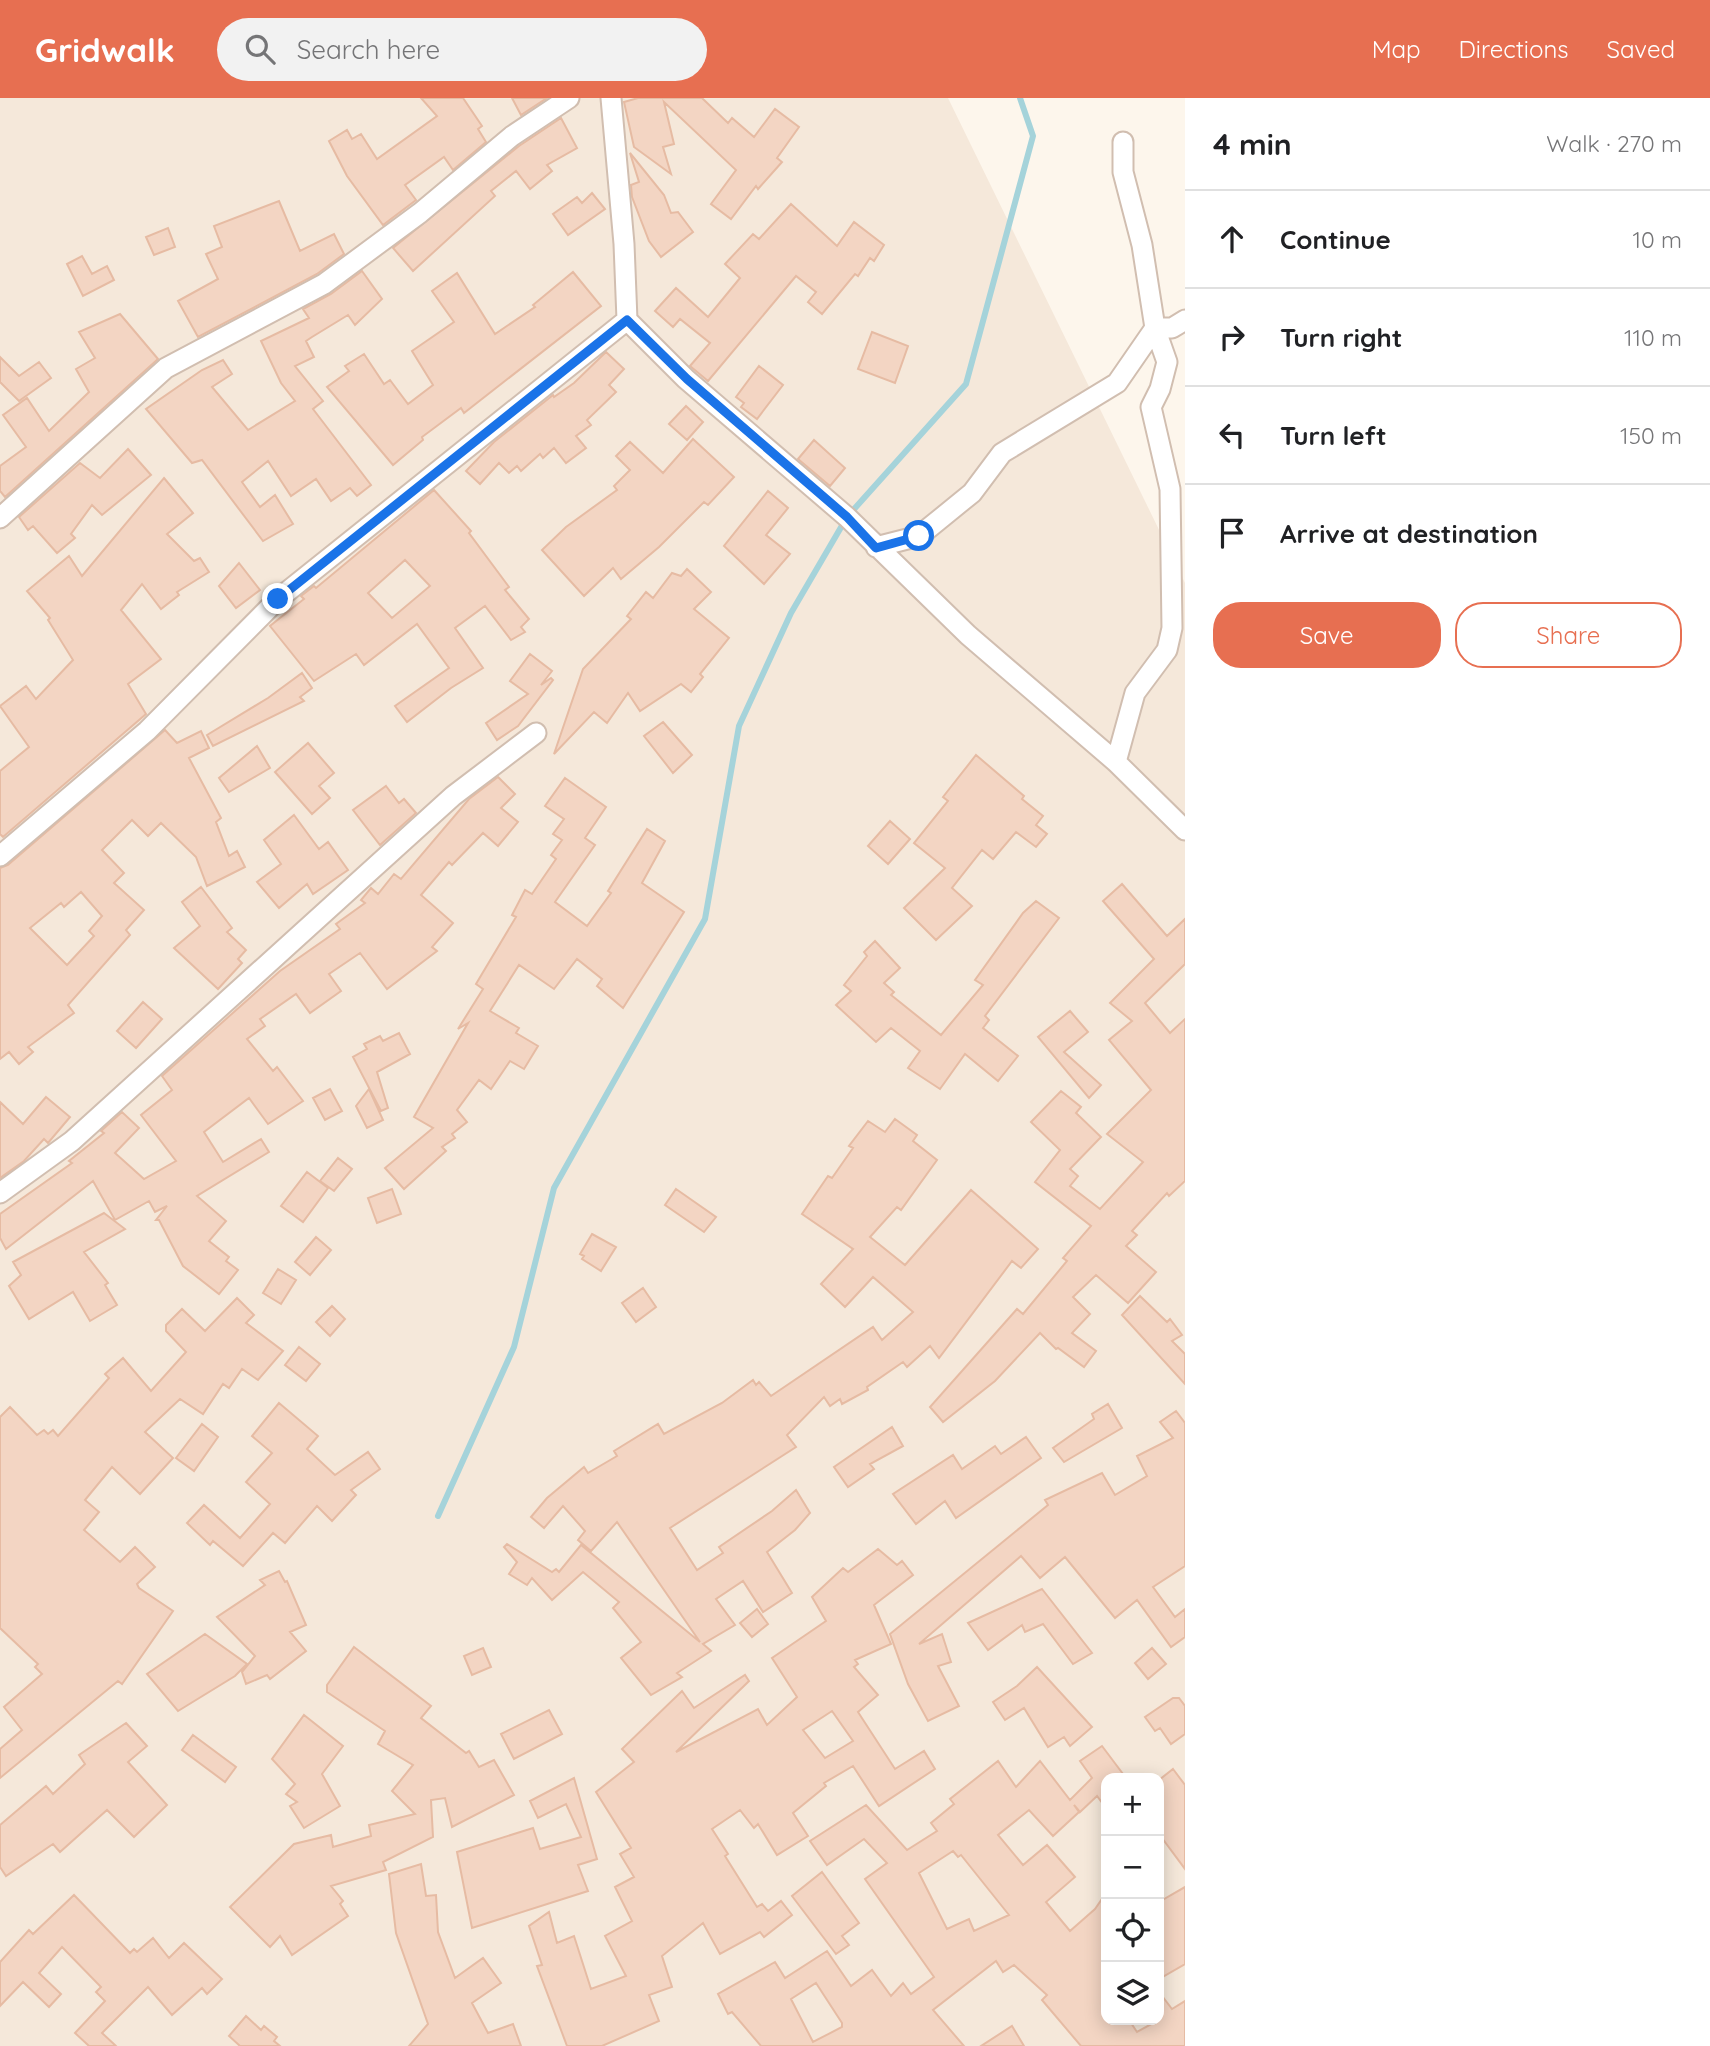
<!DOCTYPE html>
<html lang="en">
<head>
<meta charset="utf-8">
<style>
	body { margin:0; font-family:Quicksand,sans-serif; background:#f2f2f2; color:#202124 }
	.controls { position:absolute; right:21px; bottom:21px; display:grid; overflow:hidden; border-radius:14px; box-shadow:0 4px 18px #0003 }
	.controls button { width:63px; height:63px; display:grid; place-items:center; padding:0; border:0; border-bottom:2px solid #e0e0e0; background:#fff; color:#202124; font:35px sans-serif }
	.stop { position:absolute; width:21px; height:21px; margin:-16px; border:5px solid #1a73e8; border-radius:50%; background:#fff }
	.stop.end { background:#1a73e8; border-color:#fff; box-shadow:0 2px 7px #0008 }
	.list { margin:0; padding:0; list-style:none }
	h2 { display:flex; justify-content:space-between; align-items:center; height:91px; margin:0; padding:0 28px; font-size:30px }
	h2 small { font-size:23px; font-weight:400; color:#757577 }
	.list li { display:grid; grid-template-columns:46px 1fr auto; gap:21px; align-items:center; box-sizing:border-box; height:98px; padding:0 28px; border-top:2px solid #e0e0e0 }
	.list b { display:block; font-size:26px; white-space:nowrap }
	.list em { font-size:23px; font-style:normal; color:#757577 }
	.actions { display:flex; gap:14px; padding:21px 28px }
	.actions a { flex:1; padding:16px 0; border:2px solid #e76f51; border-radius:28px; text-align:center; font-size:24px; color:#e76f51 }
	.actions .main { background:#e76f51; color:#fff }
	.icon { flex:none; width:38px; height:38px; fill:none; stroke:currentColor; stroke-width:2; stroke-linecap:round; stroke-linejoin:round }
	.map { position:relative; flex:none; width:1185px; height:1948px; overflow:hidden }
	header { display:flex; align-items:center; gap:42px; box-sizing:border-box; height:98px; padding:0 35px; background:#e76f51; color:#fff }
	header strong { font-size:33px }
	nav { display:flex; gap:38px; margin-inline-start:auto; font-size:24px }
	.search { width:490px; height:63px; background:#f2f2f2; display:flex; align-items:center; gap:18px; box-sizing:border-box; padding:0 24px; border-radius:38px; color:#757577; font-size:26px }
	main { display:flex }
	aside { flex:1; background:#fff }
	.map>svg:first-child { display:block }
	.residential { fill:#f5e8da; fill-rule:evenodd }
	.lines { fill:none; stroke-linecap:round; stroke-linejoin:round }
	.stream { stroke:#a5d3da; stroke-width:6 }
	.building { fill:#f3d5c3; stroke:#e6bba3; stroke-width:2; fill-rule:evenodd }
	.minor-casing { stroke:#d1beb0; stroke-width:23 }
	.minor { stroke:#fff; stroke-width:19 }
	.route { stroke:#1a73e8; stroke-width:9 }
</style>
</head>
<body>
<header>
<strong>Gridwalk</strong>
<div class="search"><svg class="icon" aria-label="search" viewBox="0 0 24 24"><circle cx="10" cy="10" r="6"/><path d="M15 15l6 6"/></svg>Search here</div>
<nav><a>Map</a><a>Directions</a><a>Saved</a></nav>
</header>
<main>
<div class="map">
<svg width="1185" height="1948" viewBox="0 0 1185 1948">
	<rect width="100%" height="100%" fill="#fdf6ec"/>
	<path class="residential" d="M0,0H948L1185,485V1948H0ZM1106,1680H1159V1922H1106Z"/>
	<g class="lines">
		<path class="stream" d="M438,1418L514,1249L554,1090L705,821L739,628L791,515L847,419L966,286L1033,38L1020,0"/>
	</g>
	<path class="building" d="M421,0H463L482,28L478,31L486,44L453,72L444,59L405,87L416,102L383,127L347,78L329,43L347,32L352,41L361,36L377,61L437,18Z
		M512,0H547L521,17Z
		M638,0H702L728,25L732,20L754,39L775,11L799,29L777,60L782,64L758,91L756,88L731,121L711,106L736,72L664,4L674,46L663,49L671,76L634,49L624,4Z
		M561,20L577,50L547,67L552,73L530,91L516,73L491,93L495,98L413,173L393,150L519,48Z
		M630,55L664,97L671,115L678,114L693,134L661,159L649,143L632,99L631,87L639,84Z
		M592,95L605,111L568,137L553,116L577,99L582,105Z
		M279,103L300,153L334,136L344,156L317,176L198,239L178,203L218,181L206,156L222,149L214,128Z
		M791,106L837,148L854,124L884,147L874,163L870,160L858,178L855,176L822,216L808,204L816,194L796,178L708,283L690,268L710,245L680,221L673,229L655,213L676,190L708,219L740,180L725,166L753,136L759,141Z
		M168,130L175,149L154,157L146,139Z
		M82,158L92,176L107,168L114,182L83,198L67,166Z
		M362,173L382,201L355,227L348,217L312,239L306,243L314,259L295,268L323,303L313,311L371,387L357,398L350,390L331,403L316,381L291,398L268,363L242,384L260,409L275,397L293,426L263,443L202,362L192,365L146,311L202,272L223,262L232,276L212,289L248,332L295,303L281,285L261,243L309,220L303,211L331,196Z
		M573,174L601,208L464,315L461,310L422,339L423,342L393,367L327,289L349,273L345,268L364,256L384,286L390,282L408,306L433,287L412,253L454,224L432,193L457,175L495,236L535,209L533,207Z
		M120,216L158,261L5,399L0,393V368L26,349L3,317L27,300L49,333L89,294L76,271L95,260L79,234Z
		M872,234L908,248L895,285L858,271Z
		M606,254L624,271L609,287L616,294L587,322L591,327L576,338L586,350L566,365L554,350L543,360L540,356L521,373L517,368L509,375L499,365L480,386L466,373L494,344L553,297L554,299L574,285Z
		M0,259L19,278L39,264L51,280L19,303L0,284Z
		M759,268L783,287L757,321L741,309L744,305L736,299Z
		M686,308L703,324L687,342L669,326Z
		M693,341L734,379L708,407L704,404L659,449L621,481L613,470L584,498L542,452L566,429L617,392L614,388L630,372L616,358L630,344L663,375Z
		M814,342L845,370L830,388L798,361Z
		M128,351L151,377L102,417L92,407L71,436L75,440L57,455L33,428L28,432L19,419L80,365L100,380Z
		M164,380L193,415L167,436L194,463L200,460L209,474L177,494L179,497L161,511L142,486L121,512L161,561L128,586L146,616L3,739L0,736V673L29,649L0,608L26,588L36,601L73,562L48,522L50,520L27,493L69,458L82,478Z
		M434,392L471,433L469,435L509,489L505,492L529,521L521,529L525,534L511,542L485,508L455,530L483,570L451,590L407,624L395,608L449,570L417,526L364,567L356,556L314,583L270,528L304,501L301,498L314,488L316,490ZM405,462L430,488L392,520L368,495Z
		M768,393L788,410L766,437L790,456L764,486L724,448Z
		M239,465L260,492L236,510L219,488Z
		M687,471L711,494L694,511L729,540L700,576L703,579L691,594L681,586L640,613L628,595L607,625L594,614L554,656L583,571L631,521L627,518L646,494L653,500L672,475L681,478Z
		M530,556L552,573L541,587L551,580L553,582L518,628L497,642L486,625L528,596L510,583Z
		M302,575L312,590L300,599L304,603L213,648L207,637L268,600Z
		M663,624L692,657L673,675L644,638Z
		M165,632L177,645L201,633L209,650L189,660L221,720L216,724L229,758L237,753L245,769L207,788L196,759L161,725L148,738L132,722L102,752L124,775L114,785L144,812L126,832L130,837L68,907L74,915L28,949L33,954L19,966L9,954L0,961V770L8,767ZM81,794L102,818L89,833L94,838L67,867L30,830L61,805L64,809Z
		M308,645L334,675L319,688L330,700L312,716L275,674Z
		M257,648L270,670L229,694L219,680Z
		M976,657L1024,698L1022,701L1043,718L1036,727L1047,736L1036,749L1016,734L993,761L982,752L952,790L972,808L936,842L904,810L945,770L914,745L948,703L943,699Z
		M498,679L515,696L501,710L518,724L498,748L483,735L452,767L449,764L421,797L453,825L432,849L437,853L387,891L360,855L329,876L341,893L310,915L296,896L260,921L265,928L247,941L273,973L277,969L303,1003L268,1026L249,1000L204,1034L223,1064L261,1041L269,1054L197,1098L226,1123L209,1143L229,1159L226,1163L238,1172L219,1196L183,1168L159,1122H156L167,1108L155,1114L149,1103L115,1122L93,1083L6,1151L0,1140V1116L72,1065L69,1063L104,1035L101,1033L122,1014L139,1030L115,1055L144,1081L176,1063L141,1017L172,992L162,978L280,873L340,831L336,826L365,805L361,802L371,790L378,796L394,776L401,781L469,701Z
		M565,680L606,709L585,740L595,747L555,804L587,828L611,795L608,793L647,731L665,743L642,785L684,814L623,910L597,888L602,881L577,861L554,891L519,867L490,913L519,930L516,935L538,948L524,971L510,963L491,991L479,982L457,1012L467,1024L452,1036L455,1040L442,1049L446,1053L404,1091L385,1070L433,1030L414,1019L468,925L458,931L483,891L476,886L516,819L512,817L525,792L532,796L556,761L551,757L562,742L553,736L564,721L545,708Z
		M386,688L399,705L404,701L416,715L380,747L353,712Z
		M294,717L319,751L328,744L348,772L313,796L307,786L279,810L257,784L281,766L264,742Z
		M890,723L910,741L888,766L868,748Z
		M1122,786L1167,838L1185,821V866L1145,905L1170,935L1185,921V1083L1169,1098L1167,1095L1132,1133L1137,1137L1126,1148L1156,1174L1128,1205L1096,1177L1073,1199L1090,1216L1072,1235L1096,1253L1084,1269L1058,1250L1056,1251L1040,1235L995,1283L943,1324L930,1309L1017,1211L1023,1216L1067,1163L1063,1160L1091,1128L1035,1084L1060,1052L1031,1024L1061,993L1081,1009L1076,1015L1101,1039L1070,1071L1078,1078L1070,1088L1100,1111L1143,1064L1107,1036L1151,992L1109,942L1132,923L1110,905L1154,861L1103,803Z
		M201,789L232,830L227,834L246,852L238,861L242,865L218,891L174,850L200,828L182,804Z
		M1036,803L1059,820L985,918L989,922L983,930L1018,958L998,983L965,956L940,991L908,970L920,953L891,930L876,944L836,907L851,893L844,887L867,858L864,854L875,843L900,870L884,885L894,894L891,897L941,937L983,887L975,882L1023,815Z
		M143,904L162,921L136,950L117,933Z
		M1070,913L1088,934L1064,954L1101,987L1089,1000L1038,939Z
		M399,935L410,956L377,974L388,1010L381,1013L353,959L367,951L364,946L380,938L383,943Z
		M330,991L342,1013L325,1022L313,1000Z
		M369,991L383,1022L367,1030L356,1008Z
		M46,999L70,1019L48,1045L44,1041L24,1063L0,1080V1004L23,1026Z
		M895,1021L917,1037L913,1043L937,1062L901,1112L897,1109L870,1139L905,1167L971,1092L1038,1151L1021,1170L1012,1163L939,1260L930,1248L907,1269L903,1264L867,1289L868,1292L842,1306L840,1301L830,1308L824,1299L787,1337L796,1349L670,1430L697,1472L723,1455L719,1449L772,1413L796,1392L810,1415L795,1432L767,1454L792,1495L763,1514L743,1483L716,1501L735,1527L703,1546L711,1553L677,1575L682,1579L651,1597L621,1560L641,1544L613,1510L619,1504L583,1474L552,1502L532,1480L527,1487L509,1476L517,1464L504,1449L507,1446L552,1474L556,1471L559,1474L581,1447L700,1544L617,1424L591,1453L578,1442L585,1433L563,1408L544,1430L531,1419L547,1400L584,1369L588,1375L617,1358L614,1353L658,1326L664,1336L722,1305L753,1282L756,1287L759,1284L771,1298L873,1229L882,1242L913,1214L873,1179L845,1209L821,1186L853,1151L802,1116L828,1078L832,1080L853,1050L849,1048L868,1023L885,1034Z
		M338,1060L352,1071L334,1093L320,1083Z
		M307,1074L328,1090L303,1124L281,1108Z
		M392,1091L401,1116L377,1125L368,1100Z
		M676,1091L716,1119L704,1134L665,1107Z
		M104,1115L125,1131L84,1154L108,1185L105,1187L117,1207L90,1223L73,1194L29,1221L9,1188L21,1177L13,1164Z
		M592,1136L616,1149L601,1173L582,1161L584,1158L580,1156Z
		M316,1139L331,1152L310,1177L295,1164Z
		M278,1171L296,1182L281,1206L263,1195Z
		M643,1190L656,1209L636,1224L622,1205Z
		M1140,1198L1167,1224L1170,1221L1182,1237L1172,1243L1185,1256V1286L1122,1217Z
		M237,1200L254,1217L246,1225L283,1253L258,1282L242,1271L229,1290L223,1286L203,1316L180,1301L145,1334L173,1360L140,1396L112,1369L85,1402L99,1414L84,1432L120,1464L135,1449L155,1469L137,1486L139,1490L173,1513L122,1586L118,1583L0,1680V1651L22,1632L4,1609L42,1576L35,1569L38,1566L0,1530V1319L10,1309L37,1337L44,1332L48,1336L53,1332L58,1338L109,1280L105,1276L123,1260L151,1293L186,1254L166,1233V1227L182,1211L205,1233Z
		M332,1208L345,1221L330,1238L316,1224Z
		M299,1249L320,1266L306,1283L285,1267Z
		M279,1305L318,1338L307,1351L335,1377L368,1354L380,1371L351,1392L356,1397L332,1423L317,1408L285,1445L273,1435L243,1468L213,1443L210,1447L187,1425L204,1407L240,1440L270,1406L246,1384L272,1355L252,1338Z
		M1108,1306L1122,1330L1064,1364L1053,1350L1094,1321L1092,1316Z
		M1176,1313L1185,1325V1468L1153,1489L1175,1519L1185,1511V1539L1171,1549L1137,1502L1115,1520L1065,1459L1040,1480L1021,1458L919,1546L942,1536L951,1564L938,1568L959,1608L928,1623L908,1586L890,1536L1048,1407L1045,1402L1102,1375L1115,1397L1147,1378L1137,1358L1173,1340L1160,1324Z
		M202,1326L218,1339L194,1373L176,1360Z
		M892,1329L903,1348L870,1366L874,1371L848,1389L834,1369Z
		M1026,1339L1041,1360L956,1420L945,1403L916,1426L893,1396L953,1357L962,1371L995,1348L1001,1356Z
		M878,1451L897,1467L902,1463L913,1477L874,1507L891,1546L855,1562L858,1566L854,1569L878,1597L858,1614L895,1671L924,1653L935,1671L879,1708L853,1668L824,1685L826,1688L793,1715L808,1738L777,1757L758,1726L754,1730L740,1712L712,1731L728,1756L725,1758L757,1809L762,1806L768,1813L781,1803L792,1817L764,1839L760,1834L720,1856L703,1825L662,1858L672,1889L649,1897L659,1923L602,1948H567L537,1868L542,1867L529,1828L549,1814L557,1845L574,1838L591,1891L626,1878L605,1838L632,1823L615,1789L634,1779L620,1756L631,1750L596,1694L634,1664L622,1651L682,1593L694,1610L745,1577L749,1583L676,1654L758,1611L767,1627L797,1599L772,1560L826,1523L812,1499L843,1470L848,1474ZM832,1613L853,1643L825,1660L803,1632Z
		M279,1473L285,1484L287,1483L306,1527L290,1534L306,1553L270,1581L267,1577L246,1586L242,1574L255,1558L217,1519L265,1487L260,1482Z
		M1042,1491L1092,1555L1073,1566L1043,1526L1025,1534L1022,1527L988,1552L968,1525Z
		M757,1511L768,1526L752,1539L740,1525Z
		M205,1536L247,1566L235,1578L178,1613L147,1576Z
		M354,1549L431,1608L421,1620L466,1655L469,1653L479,1669L494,1662L514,1697L452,1729L445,1700L431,1702L433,1739L383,1764L386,1772L331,1788L343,1803L340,1806L348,1818L292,1857L280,1838L270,1849L230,1809L294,1746L331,1737L333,1749L371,1738L369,1727L415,1716L392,1693L413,1667L378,1646L385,1633L327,1594V1587Z
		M483,1550L491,1569L472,1577L464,1558Z
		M1152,1550L1166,1566L1148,1581L1135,1565Z
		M1037,1569L1092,1629L1070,1648L1064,1639L1048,1649L1024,1610L1005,1622L993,1604L1017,1588Z
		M1173,1600H1179L1185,1608V1636L1171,1646L1160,1630L1155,1633L1145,1619Z
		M549,1612L562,1636L514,1661L501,1636Z
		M304,1617L343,1648L322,1676L340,1708L304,1730L290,1708L297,1704L286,1696L295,1686L272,1661Z
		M126,1625L147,1648L128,1664L167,1707L134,1739L107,1712L60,1754L53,1746L6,1778L0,1769V1727L46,1688L53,1696L85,1666L79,1657Z
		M193,1637L236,1669L225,1684L182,1652Z
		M1102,1648L1126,1680H1106V1710L1097,1698L1080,1714L1074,1707L1079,1714L1053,1738L1029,1712L998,1737L1023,1767L1047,1747L1075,1779L1046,1804L1070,1833L1095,1811L1106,1795V1922H1129L1137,1934L1159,1922V1894L1172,1911L1185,1903V1948H1081L1042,1902L1047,1897L1014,1867L1003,1874L996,1863L933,1912L964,1948H761L732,1914L728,1916L718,1896L775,1864L785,1880L827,1853L851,1888L872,1872L891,1898L903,1885L911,1896L934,1879L865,1781L887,1765L864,1741L827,1767L810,1743L866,1707L907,1752L937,1733L931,1725L954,1706L950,1701L998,1663L1016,1689L1040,1663L1070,1702L1092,1680L1080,1663ZM953,1753L958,1759L961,1757L1009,1817L974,1833L969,1821L947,1831L919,1775ZM816,1885L842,1925V1929L813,1944L791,1901Z
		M1173,1671L1185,1687V1771L1159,1736V1682Z
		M574,1680L597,1761L578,1767L588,1793L472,1830L457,1754L533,1730L540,1751L581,1739L566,1706L538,1720L530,1703Z
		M421,1766L426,1798L436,1797L438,1834L455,1880L483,1860L501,1885L472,1905L488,1935L513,1926L521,1948H409L428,1926L396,1835L389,1776Z
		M822,1774L859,1825L842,1838L849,1847L836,1856L792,1798Z
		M1185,1789V1866L1159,1881V1804Z
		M74,1797L130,1855L134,1851L137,1854L153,1840L169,1860L184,1845L222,1881L207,1896L202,1890L172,1917L148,1889L102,1935L116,1948H89L75,1935L105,1903L96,1894L101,1889L62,1849L39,1875L61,1896L49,1909L23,1884L0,1908V1864L29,1832L33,1836Z
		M246,1918L261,1932L264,1928L277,1939L274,1943L280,1948H240L229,1938Z
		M1012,1928L1024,1948H981Z"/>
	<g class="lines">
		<defs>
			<path id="minor" d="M611,0L624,146L627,222L686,281L847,419L968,537L1116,664L1185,732
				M0,420L166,270L324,186L420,115L512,38L569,0
				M876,449L919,438L972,395L1002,355L1117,285L1155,230H1172L1185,222
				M1116,664L1135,595L1167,552L1172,530L1170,391L1151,309L1160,291L1167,264L1155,230L1142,147L1123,74V44
				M0,758L147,633L278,501L627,222
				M0,1095L72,1043L453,698L536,635"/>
		</defs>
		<use href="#minor" class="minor-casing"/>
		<use href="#minor" class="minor"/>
	</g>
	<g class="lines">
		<path class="route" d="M278,501L627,222L687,281L847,419L876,450L919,438"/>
	</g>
</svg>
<div class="controls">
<button>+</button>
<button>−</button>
<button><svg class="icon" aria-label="locate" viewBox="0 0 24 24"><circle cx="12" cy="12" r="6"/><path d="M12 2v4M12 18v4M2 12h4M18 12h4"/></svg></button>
<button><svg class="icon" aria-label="layers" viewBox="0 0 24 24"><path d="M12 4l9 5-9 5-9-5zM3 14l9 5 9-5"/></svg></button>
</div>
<div class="stop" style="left:919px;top:438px"></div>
<div class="stop end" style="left:278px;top:501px"></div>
</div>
<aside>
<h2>4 min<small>Walk · 270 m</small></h2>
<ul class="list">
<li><svg class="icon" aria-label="ahead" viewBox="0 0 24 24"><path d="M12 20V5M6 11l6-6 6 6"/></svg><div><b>Continue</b></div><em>10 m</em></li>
<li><svg class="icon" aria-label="right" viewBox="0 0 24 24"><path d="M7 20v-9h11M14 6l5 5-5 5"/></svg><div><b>Turn right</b></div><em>110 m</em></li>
<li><svg class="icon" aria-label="left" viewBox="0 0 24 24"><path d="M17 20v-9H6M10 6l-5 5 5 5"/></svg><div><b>Turn left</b></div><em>150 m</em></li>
<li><svg class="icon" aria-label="arrive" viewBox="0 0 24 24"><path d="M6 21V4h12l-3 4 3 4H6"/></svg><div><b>Arrive at destination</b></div></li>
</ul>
<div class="actions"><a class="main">Save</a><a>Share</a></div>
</aside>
</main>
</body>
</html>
